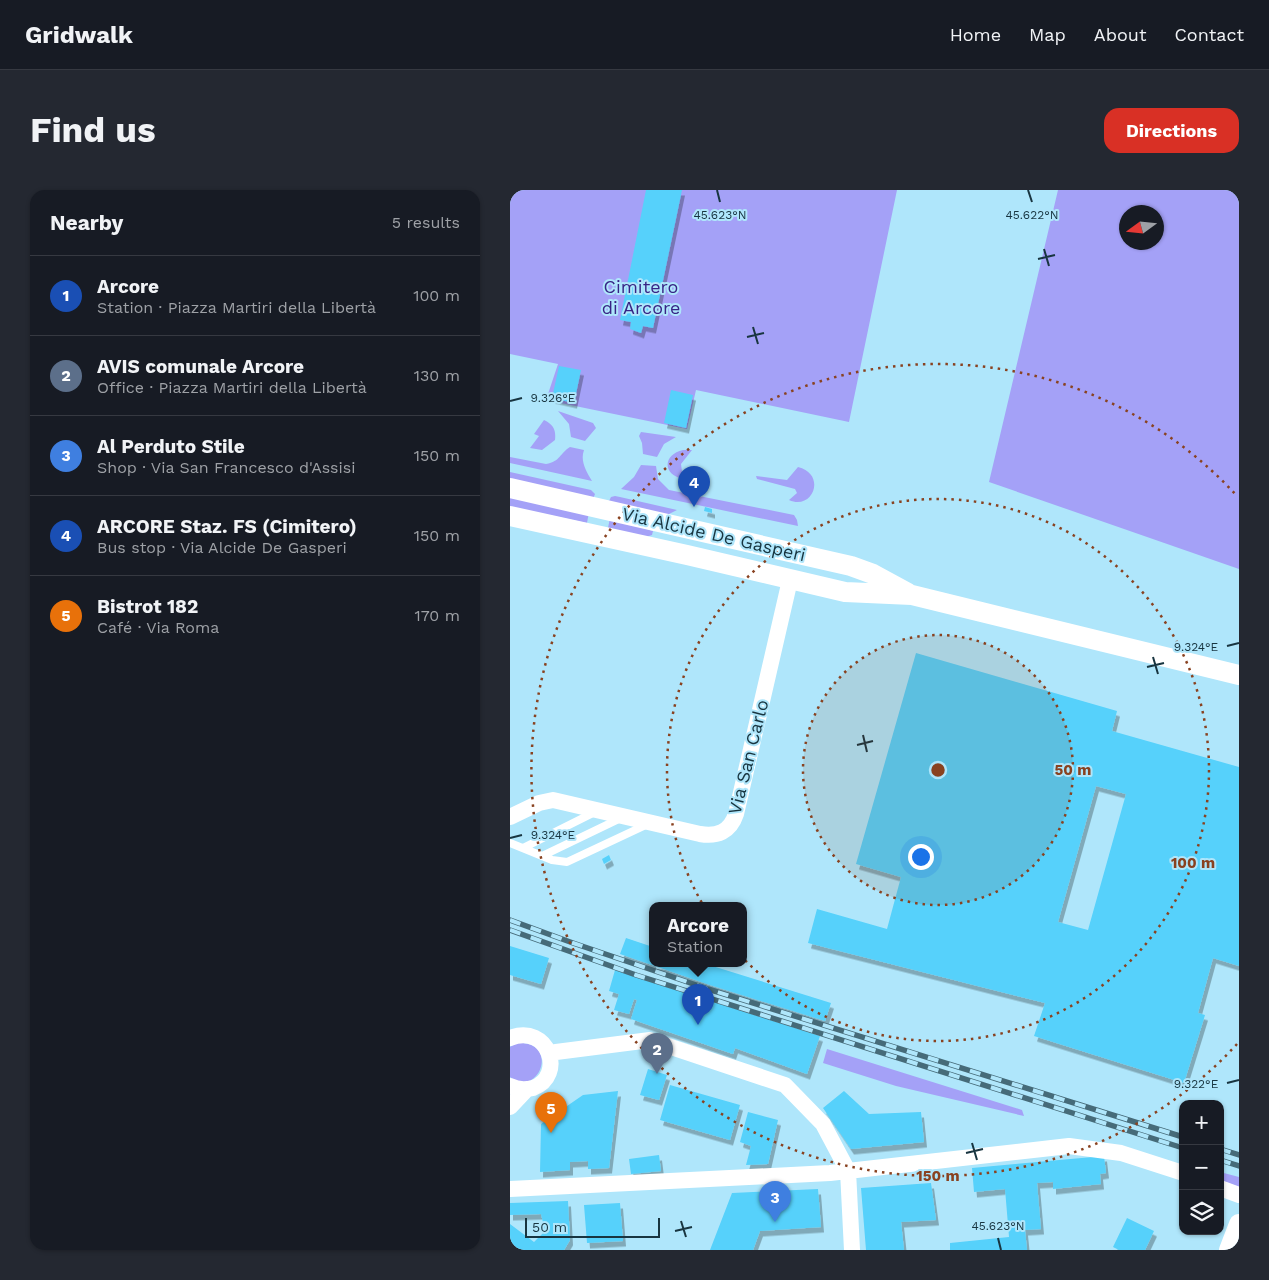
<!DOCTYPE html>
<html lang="en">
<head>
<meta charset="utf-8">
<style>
	body { margin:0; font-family:"Work Sans",sans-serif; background:#242831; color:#f1f3f6 }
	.controls { position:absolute; right:15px; bottom:15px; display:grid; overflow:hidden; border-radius:10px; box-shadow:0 1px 4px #0004 }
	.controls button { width:45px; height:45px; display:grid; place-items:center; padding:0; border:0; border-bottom:1px solid #363941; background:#171b24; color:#f1f3f6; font:25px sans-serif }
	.compass { position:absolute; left:609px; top:15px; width:45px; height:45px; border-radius:50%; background:#171b24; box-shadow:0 1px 4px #0004; rotate:255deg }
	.scale { position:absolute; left:15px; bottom:12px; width:135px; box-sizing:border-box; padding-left:5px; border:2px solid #183540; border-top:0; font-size:14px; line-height:18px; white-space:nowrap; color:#183540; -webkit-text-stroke:4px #afe6fb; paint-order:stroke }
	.you { position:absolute; left:410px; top:666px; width:18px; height:18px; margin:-12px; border:4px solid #fff; border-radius:50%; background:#1a73e8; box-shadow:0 0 0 8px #1a73e833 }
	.badge { display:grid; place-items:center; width:32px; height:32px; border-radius:50%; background:#d93025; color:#fff; font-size:16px; font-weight:700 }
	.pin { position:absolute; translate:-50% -41px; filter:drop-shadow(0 1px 2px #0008) }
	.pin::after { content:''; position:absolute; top:26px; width:18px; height:15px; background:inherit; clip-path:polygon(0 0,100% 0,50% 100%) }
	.popup { position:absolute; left:139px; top:712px; width:98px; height:65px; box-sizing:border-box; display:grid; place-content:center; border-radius:10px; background:#171b24; filter:drop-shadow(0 1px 4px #0005); font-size:16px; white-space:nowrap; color:#9ea1a6 }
	.popup b { font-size:19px; color:#f1f3f6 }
	.popup::after { content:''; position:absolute; left:50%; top:100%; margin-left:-10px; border:10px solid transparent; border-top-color:#171b24 }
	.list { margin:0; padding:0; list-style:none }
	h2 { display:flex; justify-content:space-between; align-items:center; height:65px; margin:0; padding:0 20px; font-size:21px }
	h2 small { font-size:16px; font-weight:400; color:#9ea1a6 }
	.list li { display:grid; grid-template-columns:32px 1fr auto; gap:15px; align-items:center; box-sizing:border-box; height:80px; padding:0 20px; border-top:1px solid #363941 }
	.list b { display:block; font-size:19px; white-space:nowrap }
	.list p { margin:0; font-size:16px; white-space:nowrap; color:#9ea1a6 }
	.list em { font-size:16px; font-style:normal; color:#9ea1a6 }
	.icon { flex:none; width:28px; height:28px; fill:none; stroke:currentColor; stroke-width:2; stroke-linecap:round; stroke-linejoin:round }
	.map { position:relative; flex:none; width:729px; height:1060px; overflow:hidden; border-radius:15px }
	header { display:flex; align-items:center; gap:30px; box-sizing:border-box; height:70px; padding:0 25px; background:#171b24; border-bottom:1px solid #363941 }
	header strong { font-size:24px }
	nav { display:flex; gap:28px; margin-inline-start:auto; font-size:18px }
	.intro { display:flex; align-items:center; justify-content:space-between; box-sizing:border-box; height:120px; padding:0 30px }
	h1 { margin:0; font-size:35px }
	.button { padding:12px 22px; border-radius:15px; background:#d93025; color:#fff; font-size:18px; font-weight:700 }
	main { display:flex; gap:30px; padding:0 30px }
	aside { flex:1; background:#171b24; border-radius:15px; box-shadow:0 1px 4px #0004 }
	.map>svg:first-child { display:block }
	.green { fill:#a4a1f7; fill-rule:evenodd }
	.building { fill:#56d1fb; fill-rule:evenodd; filter:url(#shadow) }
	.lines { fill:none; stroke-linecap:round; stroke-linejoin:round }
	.service { stroke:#fff; stroke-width:8 }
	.minor { stroke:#fff; stroke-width:16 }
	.tertiary { stroke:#fff; stroke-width:20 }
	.rail-casing { stroke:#466b79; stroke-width:5.5 }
	.rail { stroke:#afe6fb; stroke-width:4; stroke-dasharray:11; stroke-linecap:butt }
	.ticks { fill:none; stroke:#183540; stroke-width:2 }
	.ring { fill:none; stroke:#894220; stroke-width:2.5; stroke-dasharray:2.5 5 }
	.labels { text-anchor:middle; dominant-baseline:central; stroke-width:4; stroke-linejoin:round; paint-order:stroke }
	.park-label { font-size:18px; fill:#372485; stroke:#afe6fb }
	.street-label { font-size:18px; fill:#183540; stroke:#afe6fb }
	.ticks-label { font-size:12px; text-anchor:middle; fill:#183540; stroke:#afe6fb; stroke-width:4; stroke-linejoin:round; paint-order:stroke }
	.centre { fill:#894220; stroke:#afe6fb; stroke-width:2.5 }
	.ring-label { font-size:15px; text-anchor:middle; font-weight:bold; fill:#894220; stroke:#afe6fb; stroke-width:4; stroke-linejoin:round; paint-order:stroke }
</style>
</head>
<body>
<header>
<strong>Gridwalk</strong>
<nav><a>Home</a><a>Map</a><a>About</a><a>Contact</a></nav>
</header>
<div class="intro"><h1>Find us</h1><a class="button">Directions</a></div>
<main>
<aside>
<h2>Nearby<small>5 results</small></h2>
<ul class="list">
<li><span class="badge" style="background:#1a4fb4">1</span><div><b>Arcore</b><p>Station · Piazza Martiri della Libertà</p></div><em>100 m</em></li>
<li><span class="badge" style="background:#5c6f8a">2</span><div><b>AVIS comunale Arcore</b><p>Office · Piazza Martiri della Libertà</p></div><em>130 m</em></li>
<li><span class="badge" style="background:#3f7fe0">3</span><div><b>Al Perduto Stile</b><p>Shop · Via San Francesco d'Assisi</p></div><em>150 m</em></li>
<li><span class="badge" style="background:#1a4fb4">4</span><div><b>ARCORE Staz. FS (Cimitero)</b><p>Bus stop · Via Alcide De Gasperi</p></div><em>150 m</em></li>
<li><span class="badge" style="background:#e8710a">5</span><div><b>Bistrot 182</b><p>Café · Via Roma</p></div><em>170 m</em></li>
</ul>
</aside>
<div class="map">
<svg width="729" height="1060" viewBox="0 0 729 1060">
	<defs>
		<filter id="shadow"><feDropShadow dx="3" dy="5.5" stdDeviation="0" flood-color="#0004"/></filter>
	</defs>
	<rect width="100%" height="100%" fill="#afe6fb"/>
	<path class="green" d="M0,0H387L339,232L186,200L177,239L36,210L48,174L0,164Z
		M548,0H729V379L479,292ZM616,22H646V52H616Z
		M48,221L83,233L86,238L75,251L61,247L59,234Z
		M34,230C44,235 46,240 45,250L32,260L20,258L29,246L24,244Z
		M131,242L166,247L154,254L147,267L133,264L132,253L129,246Z
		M60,257L74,260C70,271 76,281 82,291L0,273V267L36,274C51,271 49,264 60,257Z
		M173,260H182L171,274L173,289C151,284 154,264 173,260Z
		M131,275L146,276L148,289L159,300L284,325L287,330L288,336L111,299L124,287Z
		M288,277C317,284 303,321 279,310L287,303L285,299L247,289L246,286L277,290Z
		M0,282L81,300L85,304L83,309L0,291Z
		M0,305L79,322L77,333L0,317Z
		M105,306L110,307L167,320L155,326L98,313L101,307Z
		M100,328L143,341L142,345L136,347L98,338Z
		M7,853C50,850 30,909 0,887V857Z
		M317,859L512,920L514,926L386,896L313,873Z
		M710,982L729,987V997L710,990Z"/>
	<path class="building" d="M136,0H172L143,138L133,136L131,143L120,139L121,132L110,130Z
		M49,176L71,180L64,213L42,208Z
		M161,200L183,205L176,238L154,233Z
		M195,317L202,319V323L194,321Z
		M406,463L607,521L602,541L729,577V776L703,768L688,823L695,825L674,893L524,846L535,813L298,753L307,719L377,739L391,687L346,674ZM586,596L616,604L578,740L548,732Z
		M99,665L101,670L94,674L92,669Z
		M116,748L143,757V774H196L321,813L315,831L200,795L110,764Z
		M0,756L39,768L31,794L0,785Z
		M105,780L310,846L297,884L225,858L223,864L121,829L127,810L124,809L119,824L104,820L109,804L99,801Z
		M138,879L157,885L149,910L130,905Z
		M160,895L230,915L220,950L150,930Z
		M108,901L99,978L78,979V971L60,972V980L30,982L31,934L73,905Z
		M334,901L359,924L411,922L414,952L341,959L313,918Z
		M238,922L268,930L258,974L236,975L241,956L230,952Z
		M149,965L151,981L121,984L119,969Z
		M594,966L596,983L590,984L591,994L543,999V992L527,993L531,1039L515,1040L517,1060H440V1053L499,1047L495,999L464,1002L462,978Z
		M421,993L426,1030L391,1032L394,1060H356L351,998Z
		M308,999L311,1037L250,1041L243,1060H200L222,1003Z
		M58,1011L60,1050L54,1060H0V1034L24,1052L35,1041L31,1024L0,1025V1013Z
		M110,1013L113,1051L77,1053L74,1015Z
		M617,1028L644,1041L635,1060H609L603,1057Z"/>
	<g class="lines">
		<path class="service" d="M0,653L42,670L57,672L138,634
			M13,658L85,622
			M32,666L111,628"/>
		<path class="minor" d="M0,627L29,613L43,610L190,644C207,647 220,642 226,624L280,390
			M0,848C39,833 56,886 23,898C15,900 8,900 0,896
			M40,865L46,862L140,850L275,895L313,934L338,981L342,1060
			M0,917L17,899
			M710,998L729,1005
			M0,999L320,983L559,956L611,963L673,983"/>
		<path class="tertiary" d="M0,298L341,376L363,384L398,403
			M0,326L177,365L335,402L402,405L729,485
			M719,1060L729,1034"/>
		<defs>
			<path id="rail" d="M0,730L63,753L198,799L673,947
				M0,740L126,785L673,958
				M710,959L729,965
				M710,970L729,976"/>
		</defs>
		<use href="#rail" class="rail-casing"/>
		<use href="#rail" class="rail"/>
	</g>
	<path class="ticks" d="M207,0L210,12M518,0L522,12M534,59L539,76M528,69L545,65M243,137L248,154M237,147L254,143M0,211L12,208M717,456L729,453M643,467L648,484M637,477L654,473M353,545L357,562M347,555L363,551M0,648L12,645M717,893L729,890M462,953L467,970M456,963L473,959M171,1031L176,1047M165,1041L182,1037M488,1048L491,1060"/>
	<circle cx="428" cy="580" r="135" fill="#894220" fill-opacity=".12"/>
	<g class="ring">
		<circle cx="428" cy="580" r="135"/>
		<circle cx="428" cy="580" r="271"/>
		<path d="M727 854A406 406 0 1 1 727 306"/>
	</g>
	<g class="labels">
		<g class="park-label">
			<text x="131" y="96">Cimitero<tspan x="131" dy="21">di Arcore</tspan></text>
		</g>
		<g class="street-label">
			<text transform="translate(204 344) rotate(13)">Via Alcide De Gasperi</text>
			<text transform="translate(238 567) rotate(-76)">Via San Carlo</text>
		</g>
	</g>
	<g class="ticks-label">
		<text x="210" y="29">45.623°N</text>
		<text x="522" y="29">45.622°N</text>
		<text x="43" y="212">9.326°E</text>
		<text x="686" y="461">9.324°E</text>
		<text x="43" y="649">9.324°E</text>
		<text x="686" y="898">9.322°E</text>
		<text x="488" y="1040">45.623°N</text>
	</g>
	<circle cx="428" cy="580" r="8" class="centre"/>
	<g class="ring-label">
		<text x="563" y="585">50 m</text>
		<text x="683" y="678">100 m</text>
		<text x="428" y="991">150 m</text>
	</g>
</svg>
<div class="controls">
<button>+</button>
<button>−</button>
<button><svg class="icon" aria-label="layers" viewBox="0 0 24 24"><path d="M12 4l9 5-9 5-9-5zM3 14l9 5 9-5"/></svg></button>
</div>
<svg class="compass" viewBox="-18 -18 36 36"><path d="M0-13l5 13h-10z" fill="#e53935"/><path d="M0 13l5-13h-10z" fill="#9ea1a6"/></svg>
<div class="scale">50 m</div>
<div class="you"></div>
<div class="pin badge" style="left:188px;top:835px;background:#1a4fb4">1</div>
<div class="popup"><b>Arcore</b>Station</div>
<div class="pin badge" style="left:147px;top:884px;background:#5c6f8a">2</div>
<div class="pin badge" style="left:265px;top:1032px;background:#3f7fe0">3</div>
<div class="pin badge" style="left:184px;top:317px;background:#1a4fb4">4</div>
<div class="pin badge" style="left:41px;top:943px;background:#e8710a">5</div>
</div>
</main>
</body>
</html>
